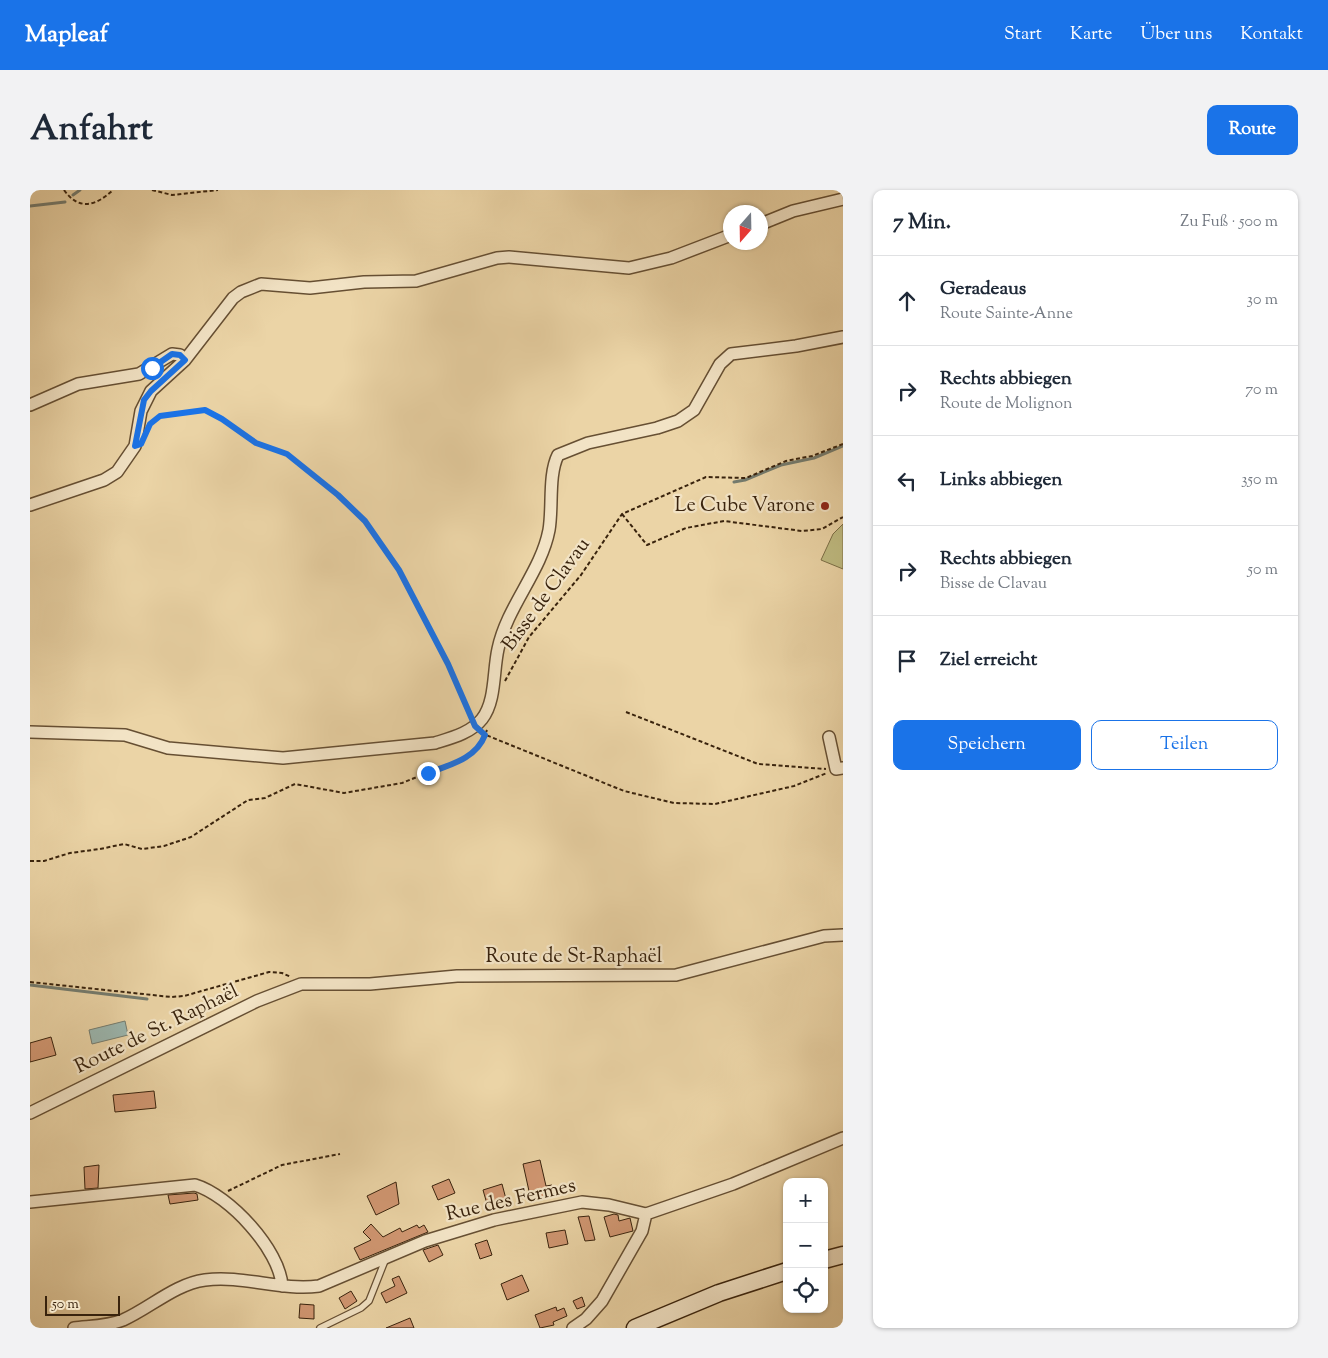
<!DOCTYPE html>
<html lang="de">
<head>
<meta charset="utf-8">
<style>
	body { margin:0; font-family:"Sorts Mill Goudy",serif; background:#f2f2f3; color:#1f2937 }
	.controls { position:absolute; right:15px; bottom:15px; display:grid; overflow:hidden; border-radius:10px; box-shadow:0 1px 4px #0004 }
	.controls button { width:45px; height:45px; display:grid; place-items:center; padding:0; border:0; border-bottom:1px solid #e0e1e3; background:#fff; color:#1f2937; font:25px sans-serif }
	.compass { position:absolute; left:693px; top:15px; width:45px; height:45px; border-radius:50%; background:#fff; box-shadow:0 1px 4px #0004; rotate:200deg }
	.scale { position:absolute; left:15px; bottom:12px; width:75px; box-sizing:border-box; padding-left:5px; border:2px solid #39230d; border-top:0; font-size:14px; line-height:18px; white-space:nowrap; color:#39230d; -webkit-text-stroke:4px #f2e3c5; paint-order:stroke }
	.stop { position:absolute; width:15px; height:15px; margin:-11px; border:4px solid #1a73e8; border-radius:50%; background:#fff }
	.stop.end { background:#1a73e8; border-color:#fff; box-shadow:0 1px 5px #0008 }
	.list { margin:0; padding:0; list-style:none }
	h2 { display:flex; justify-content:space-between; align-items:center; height:65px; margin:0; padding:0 20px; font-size:21px }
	h2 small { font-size:16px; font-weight:400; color:#747a83 }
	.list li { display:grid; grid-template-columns:32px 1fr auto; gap:15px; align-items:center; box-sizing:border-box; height:90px; padding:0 20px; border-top:1px solid #e0e1e3 }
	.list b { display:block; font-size:19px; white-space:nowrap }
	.list p { margin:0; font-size:16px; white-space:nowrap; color:#747a83 }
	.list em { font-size:16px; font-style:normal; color:#747a83 }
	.actions { display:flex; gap:10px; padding:15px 20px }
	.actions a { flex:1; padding:11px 0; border:1px solid #1a73e8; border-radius:10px; text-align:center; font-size:18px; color:#1a73e8 }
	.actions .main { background:#1a73e8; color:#fff }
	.icon { flex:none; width:28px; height:28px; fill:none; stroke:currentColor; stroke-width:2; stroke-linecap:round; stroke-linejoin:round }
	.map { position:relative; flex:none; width:813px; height:1138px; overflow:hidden; border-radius:10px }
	header { display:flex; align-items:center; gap:30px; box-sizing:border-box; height:70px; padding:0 25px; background:#1a73e8; color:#fff }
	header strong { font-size:24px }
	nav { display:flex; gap:28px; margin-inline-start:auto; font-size:18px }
	.intro { display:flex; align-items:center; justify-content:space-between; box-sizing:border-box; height:120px; padding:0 30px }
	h1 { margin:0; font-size:35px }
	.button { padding:12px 22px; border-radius:10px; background:#1a73e8; color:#fff; font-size:18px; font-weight:700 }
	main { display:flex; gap:30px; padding:0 30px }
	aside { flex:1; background:#fff; border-radius:10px; box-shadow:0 1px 4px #0004 }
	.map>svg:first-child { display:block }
	.green { fill:#bfbb81; stroke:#7c6f47 }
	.water { fill:#9bb7b0; stroke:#747c6f }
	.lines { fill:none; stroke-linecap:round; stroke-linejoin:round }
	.stream { stroke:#747c6f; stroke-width:3 }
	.building { fill:#d19772; stroke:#39230d }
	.lane-casing { stroke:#664f33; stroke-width:8 }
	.street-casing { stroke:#664f33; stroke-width:14 }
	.secondary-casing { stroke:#39230d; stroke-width:19 }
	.path { stroke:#39230d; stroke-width:2; stroke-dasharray:4 2.5; stroke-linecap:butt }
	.lane { stroke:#f2e3c5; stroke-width:5.5 }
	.street { stroke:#f2e3c5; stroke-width:11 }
	.secondary { stroke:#f2e3c5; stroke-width:16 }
	.route { stroke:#1a73e8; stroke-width:6 }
	.poi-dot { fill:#8f2418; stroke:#f2e3c5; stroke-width:2 }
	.labels { text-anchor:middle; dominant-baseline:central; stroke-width:4.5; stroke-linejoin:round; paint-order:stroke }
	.poi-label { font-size:20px; fill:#39230d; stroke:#f2e3c5; text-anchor:end }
	.street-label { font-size:20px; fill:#39230d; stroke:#f2e3c5 }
</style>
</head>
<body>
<header>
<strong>Mapleaf</strong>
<nav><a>Start</a><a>Karte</a><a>Über uns</a><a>Kontakt</a></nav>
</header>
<div class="intro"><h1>Anfahrt</h1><a class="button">Route</a></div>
<main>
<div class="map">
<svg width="813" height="1138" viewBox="0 0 813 1138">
	<rect width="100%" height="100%" fill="#ebd4a6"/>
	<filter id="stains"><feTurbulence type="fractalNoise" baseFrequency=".004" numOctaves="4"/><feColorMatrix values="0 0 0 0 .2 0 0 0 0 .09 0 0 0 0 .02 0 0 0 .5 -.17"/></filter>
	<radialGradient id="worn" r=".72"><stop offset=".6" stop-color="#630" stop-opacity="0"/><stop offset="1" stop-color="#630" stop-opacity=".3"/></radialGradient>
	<path class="green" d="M813,334V379L791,370L803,344Z"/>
	<path class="water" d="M95,831L98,845L62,854L59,840Z"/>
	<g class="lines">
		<path class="stream" d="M43,5L50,0
			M0,16L35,12
			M704,292L715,290L751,275L784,268L813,256
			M0,795L117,809"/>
	</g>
	<path class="building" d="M21,847L26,865L0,872V853Z
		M124,901L126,918L85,922L83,905Z
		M510,970L516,996L522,995L524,1005L501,1010L493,974Z
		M69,975L68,998L55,999L54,977Z
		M419,989L425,1003L408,1010L402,996Z
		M366,992L369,1014L346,1025L337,1006Z
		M472,994L476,1009L457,1014L453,1000Z
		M164,1003L167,1004L168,1010L140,1014L138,1005Z
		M584,1024L588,1025L589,1031L600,1028L603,1041L580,1047L574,1027Z
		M559,1026L565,1050L555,1051L548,1027Z
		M341,1034L353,1047L370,1038L372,1042L387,1035L389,1038L394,1035L398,1042L330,1070L324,1058L341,1050L333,1042Z
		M535,1040L538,1054L519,1058L516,1043Z
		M457,1050L462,1065L450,1069L445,1054Z
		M408,1055L413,1065L399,1072L393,1060Z
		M492,1085L499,1101L477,1110L471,1094Z
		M369,1086L377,1103L356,1113L351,1103L365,1096L362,1089Z
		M321,1101L327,1111L315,1119L309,1108Z
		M552,1107L555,1116L547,1119L543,1111Z
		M270,1114L284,1115V1129L269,1128Z
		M526,1117L527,1121L534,1118L537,1126L523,1132L524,1135L510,1138L505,1125Z
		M380,1128L384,1138H356Z"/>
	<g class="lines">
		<defs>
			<path id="lane" d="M290,1138L331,1118L339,1111L356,1068"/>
			<path id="street" d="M731,34L763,21L813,9
				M0,215L48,194L109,184L142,164L150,165L155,170
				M0,315L74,290L87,282L105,256L111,221L121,201L155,170L203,108L211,102L231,94L280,98L334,92L386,91L467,68L479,67L599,78L641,68L701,45
				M0,542L95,545L138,558L253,568L405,553C421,548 441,543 452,529C466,511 463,481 468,459C477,416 511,382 519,340C523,317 518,285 528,265L558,253L627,238L648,231L664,220L690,174L701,164L766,156L813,147
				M799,547L806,579L813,578
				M0,923L227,811L271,794H340L427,786L646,785L794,746L813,745
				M0,1012L165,995C199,1005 250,1060 252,1096
				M44,1138C60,1136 78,1136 93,1130C120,1118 145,1094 175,1090C213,1085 251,1101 289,1096L395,1051L464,1030L552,1012L579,1015L616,1024L703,994L813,948
				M543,1138L556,1129L572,1111L612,1041L616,1024"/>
			<path id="secondary" d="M794,1070L813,1065
				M605,1138L689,1103L757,1081"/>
		</defs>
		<use href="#lane" class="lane-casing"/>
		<use href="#street" class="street-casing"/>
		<use href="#secondary" class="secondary-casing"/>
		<path class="path" d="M34,0C49,21 66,16 83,0
			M122,0L142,5L188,0
			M120,234L130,226L175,221L192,229L226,253L257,264L308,305L335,331L369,380L418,474L441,526
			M592,324L617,355L656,338L694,331L772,341L792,339L813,327
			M475,491L499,447L551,385L592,324L676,287L716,288L756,271L782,266L813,254
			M596,522L728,574L796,579
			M451,543L594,601L644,613L685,614L764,596L797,583
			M0,671H14L40,663L70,659L94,654L112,659L134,656L161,647L218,610L235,608L265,594L314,603L372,593L434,568L451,554L457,540
			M0,792L141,807L154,806L239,782L252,783L261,787
			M198,1001L252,975L310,964"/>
		<use href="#lane" class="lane"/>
		<use href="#street" class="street"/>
		<use href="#secondary" class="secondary"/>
	</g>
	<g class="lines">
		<path class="route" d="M122,178L142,164L150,165L155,170L121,201L114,210L105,256L111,254L120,234L130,226L175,220L192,229L226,253L257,264L308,305L335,331L369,380L418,474L445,536L455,545C446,569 419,575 398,583"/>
	</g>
	<circle class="poi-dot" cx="795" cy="316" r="5"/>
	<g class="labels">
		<g class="poi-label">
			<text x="785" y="316">Le Cube Varone</text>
		</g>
		<g class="street-label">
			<text transform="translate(517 405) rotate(-54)">Bisse de Clavau</text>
			<text x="544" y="767">Route de St-Raphaël</text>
			<text transform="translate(127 840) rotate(-26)">Route de St. Raphaël</text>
			<text transform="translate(481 1011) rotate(-13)">Rue des Fermes</text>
		</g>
	</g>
	<rect width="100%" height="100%" filter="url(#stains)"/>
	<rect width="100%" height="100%" fill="url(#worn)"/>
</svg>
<div class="controls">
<button>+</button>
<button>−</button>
<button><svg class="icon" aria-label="locate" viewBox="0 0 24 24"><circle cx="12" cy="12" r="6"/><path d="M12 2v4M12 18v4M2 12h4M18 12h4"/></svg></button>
</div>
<svg class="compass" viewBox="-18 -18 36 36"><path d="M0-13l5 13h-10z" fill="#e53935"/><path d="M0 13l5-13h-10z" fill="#747a83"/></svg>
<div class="scale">50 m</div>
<div class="stop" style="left:122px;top:178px"></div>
<div class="stop end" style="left:398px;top:583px"></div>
</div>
<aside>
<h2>7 Min.<small>Zu Fuß · 500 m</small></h2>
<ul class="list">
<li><svg class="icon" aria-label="ahead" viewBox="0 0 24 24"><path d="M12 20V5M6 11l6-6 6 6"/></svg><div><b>Geradeaus</b><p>Route Sainte-Anne</p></div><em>30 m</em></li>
<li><svg class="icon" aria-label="right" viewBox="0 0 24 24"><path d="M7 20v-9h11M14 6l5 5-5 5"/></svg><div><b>Rechts abbiegen</b><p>Route de Molignon</p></div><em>70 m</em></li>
<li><svg class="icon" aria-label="left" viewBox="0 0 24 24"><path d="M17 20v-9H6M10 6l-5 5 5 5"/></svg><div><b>Links abbiegen</b></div><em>350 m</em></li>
<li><svg class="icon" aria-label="right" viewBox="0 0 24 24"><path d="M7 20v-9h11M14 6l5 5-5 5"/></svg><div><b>Rechts abbiegen</b><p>Bisse de Clavau</p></div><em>50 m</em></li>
<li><svg class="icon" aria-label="arrive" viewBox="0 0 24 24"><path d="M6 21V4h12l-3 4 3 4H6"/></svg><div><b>Ziel erreicht</b></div></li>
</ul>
<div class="actions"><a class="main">Speichern</a><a>Teilen</a></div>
</aside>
</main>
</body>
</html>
